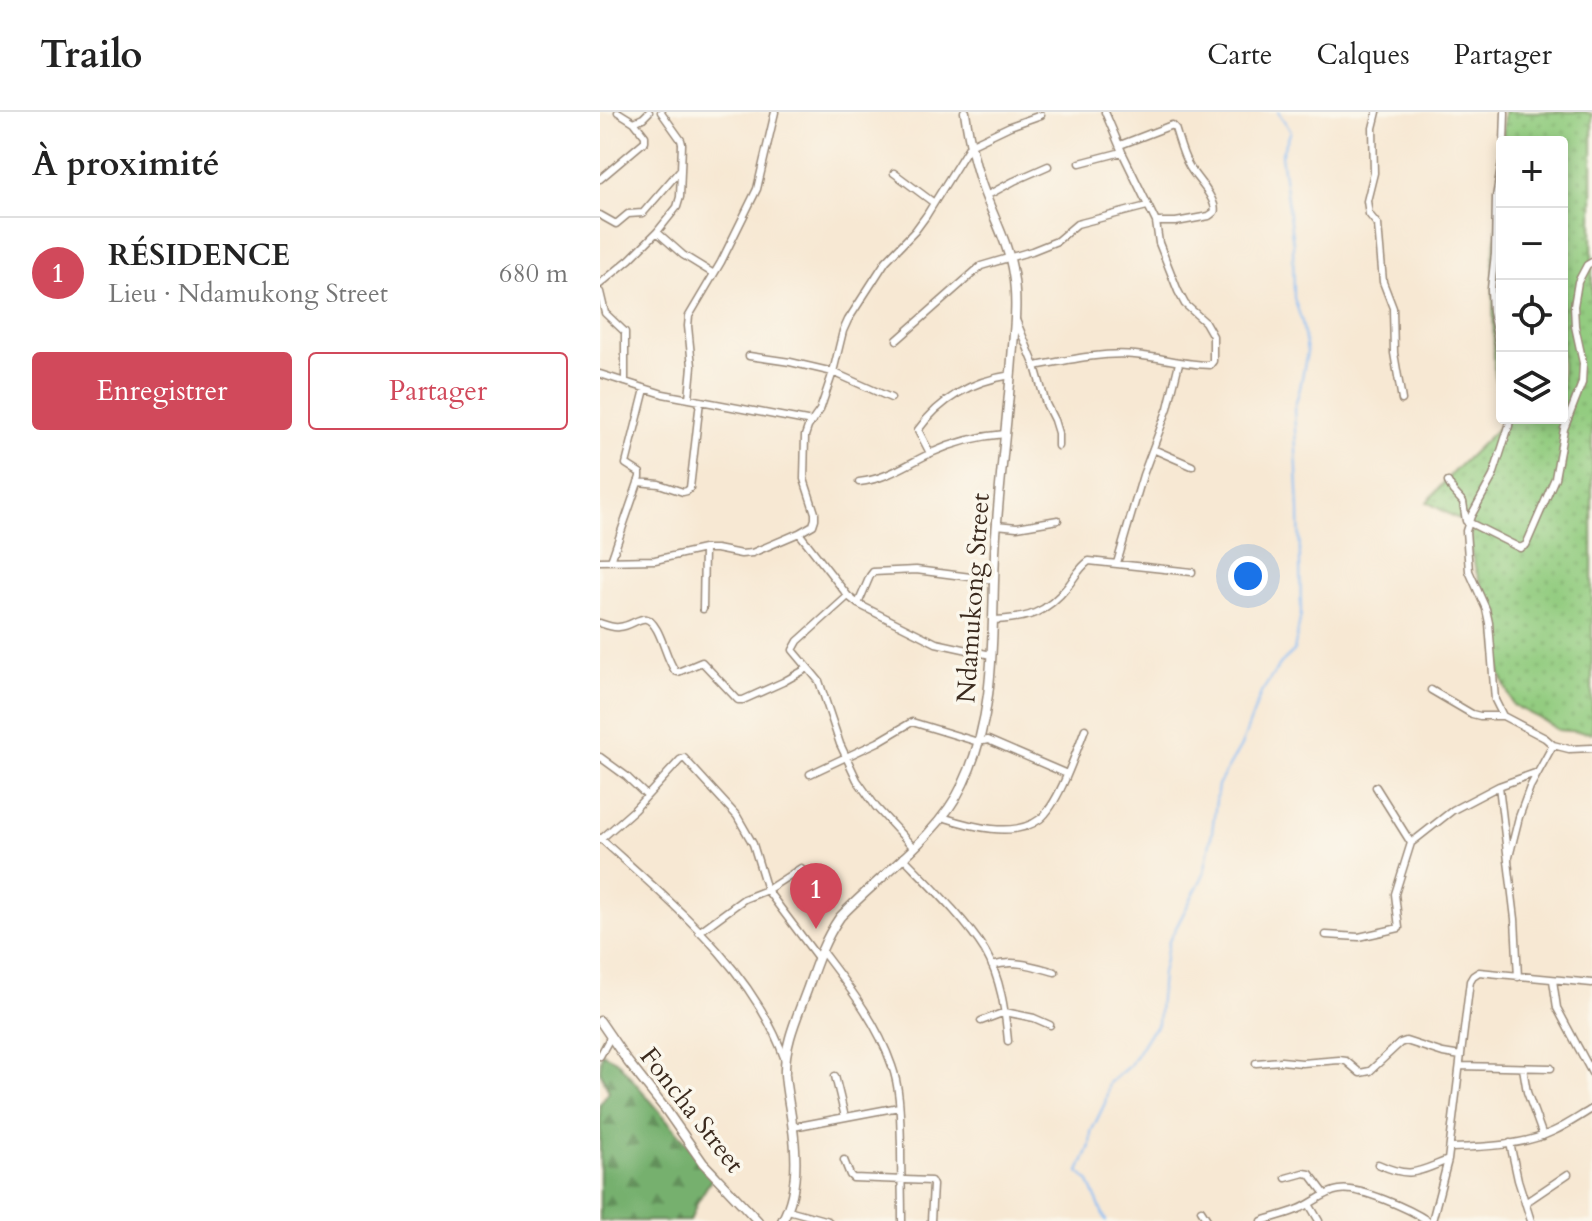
<!DOCTYPE html>
<html lang="fr">
<head>
<meta charset="utf-8">
<style>
	body { margin:0; font-family:Cardo,serif; background:#f2f2f2; color:#222 }
	.controls { position:absolute; right:24px; top:24px; display:grid; overflow:hidden; border-radius:8px; box-shadow:0 4px 12px #0003 }
	.controls button { width:72px; height:72px; display:grid; place-items:center; padding:0; border:0; border-bottom:2px solid #e0e0e0; background:#fff; color:#222; font:40px sans-serif }
	.you { position:absolute; left:648px; top:464px; width:28px; height:28px; margin:-20px; border:6px solid #fff; border-radius:50%; background:#1a73e8; box-shadow:0 0 0 12px #1a73e833 }
	.badge { display:grid; place-items:center; width:52px; height:52px; border-radius:50%; background:#d1495b; color:#fff; font-size:26px; font-weight:700 }
	.pin { position:absolute; translate:-50% -66px; filter:drop-shadow(0 2px 4px #0008) }
	.pin::after { content:''; position:absolute; top:42px; width:28px; height:24px; background:inherit; clip-path:polygon(0 0,100% 0,50% 100%) }
	.list { margin:0; padding:0; list-style:none }
	h2 { display:flex; justify-content:space-between; align-items:center; height:104px; margin:0; padding:0 32px; font-size:34px }
	h2 small { font-size:26px; font-weight:400; color:#767676 }
	.list li { display:grid; grid-template-columns:52px 1fr auto; gap:24px; align-items:center; box-sizing:border-box; height:112px; padding:0 32px; border-top:2px solid #e0e0e0 }
	.list b { display:block; font-size:30px; white-space:nowrap }
	.list p { margin:0; font-size:26px; white-space:nowrap; color:#767676 }
	.list em { font-size:26px; font-style:normal; color:#767676 }
	.actions { display:flex; gap:16px; padding:24px 32px }
	.actions a { flex:1; padding:18px 0; border:2px solid #d1495b; border-radius:8px; text-align:center; font-size:28px; color:#d1495b }
	.actions .main { background:#d1495b; color:#fff }
	.icon { flex:none; width:44px; height:44px; fill:none; stroke:currentColor; stroke-width:2; stroke-linecap:round; stroke-linejoin:round }
	.map { position:relative; flex:none; width:992px; height:1109px; overflow:hidden }
	header { display:flex; align-items:center; gap:48px; box-sizing:border-box; height:112px; padding:0 40px; background:#fff; border-bottom:2px solid #e0e0e0 }
	header strong { font-size:38px }
	nav { display:flex; gap:44px; margin-inline-start:auto; font-size:28px }
	main { display:flex }
	aside { flex:1; background:#fff }
	.map>svg:first-child { display:block }
	.grass { fill:url(#grass-dots); stroke:#677b4f; stroke-width:2 }
	.forest { fill:url(#forest-firs); stroke:#586d46; stroke-width:2 }
	.lines { fill:none; stroke-linecap:round; stroke-linejoin:round }
	.stream { stroke:#86bbf5; stroke-width:2 }
	.minor-casing { stroke:#998978; stroke-width:9 }
	.major-casing { stroke:#998978; stroke-width:11 }
	.minor { stroke:#fff; stroke-width:6 }
	.major { stroke:#fff; stroke-width:8 }
	.labels { text-anchor:middle; dominant-baseline:central; stroke-width:7; stroke-linejoin:round; paint-order:stroke }
	.street-label { font-size:26px; fill:#3b2a1e; stroke:#fbf7ec }
</style>
</head>
<body>
<header>
<strong>Trailo</strong>
<nav><a>Carte</a><a>Calques</a><a>Partager</a></nav>
</header>
<main>
<aside>
<h2>À proximité<small></small></h2>
<ul class="list">
<li><span class="badge">1</span><div><b>RÉSIDENCE</b><p>Lieu · Ndamukong Street</p></div><em>680 m</em></li>
</ul>
<div class="actions"><a class="main">Enregistrer</a><a>Partager</a></div>
</aside>
<div class="map">
<svg width="992" height="1109" viewBox="0 0 992 1109">
	<defs>
		<pattern id="grass-dots" width="8" height="8" patternUnits="userSpaceOnUse" patternTransform="scale(2)"><rect width="8" height="8" fill="#93cc80"/><path d="M2 2h.1M6 6h.1" fill="none" stroke="#80af6e" stroke-width="1.8" stroke-linecap="round"/></pattern>
		<pattern id="forest-firs" width="22" height="20" patternUnits="userSpaceOnUse" patternTransform="scale(2)"><rect width="22" height="20" fill="#76b06e"/><path d="M5 1l3.5 6h-7zM16 11l3.5 6h-7z" fill="#628f5a"/></pattern>
	</defs>
	<rect width="100%" height="100%" fill="#fbf7ec"/>
	<filter id="ink" filterUnits="userSpaceOnUse"><feTurbulence type="fractalNoise" baseFrequency=".0125" numOctaves="2"/><feDisplacementMap in="SourceGraphic" scale="16" xChannelSelector="R" yChannelSelector="G"/><feConvolveMatrix kernelMatrix="1 2 1 2 8 2 1 2 1" color-interpolation-filters="sRGB"/></filter>
	<filter id="wash" filterUnits="userSpaceOnUse"><feTurbulence type="fractalNoise" baseFrequency=".006" numOctaves="4" result="noise"/><feDisplacementMap in="SourceGraphic" scale="32" xChannelSelector="R" yChannelSelector="G"/><feGaussianBlur stdDeviation="1.8" result="paint"/><feColorMatrix in="noise" values="0 0 0 0 0 0 0 0 0 0 0 0 0 0 0 0 0 1.4 0 .05"/><feComposite in="paint" operator="in"/></filter>
	<g filter="url(#wash)">
		<rect width="100%" height="100%" fill="#f7e8d3"/>
		<path class="grass" d="M904,0H984L992,2V621L958,618L941,607L913,593L900,561L894,500L877,462L871,440V414L827,390L854,359L903,311L902,306H962V30H903Z
			M902,65V304L894,258L893,146L901,101Z"/>
		<path class="forest" d="M2,941L16,948L114,1063L98,1089L90,1109H0V992L9,979L0,959Z"/>
		<g class="lines">
			<path class="stream" d="M506,1109L489,1070L479,1060L490,1034L491,1020L505,991L509,971L530,953L549,922L558,912L562,861L569,829L604,762L612,720L618,673L641,634L661,581L680,552L694,539L701,502L699,398L694,297L700,276L707,240L702,210L694,186L693,132L681,43L691,19L678,0"/>
		</g>
	</g>
	<g filter="url(#ink)">
		<g class="lines">
			<defs>
				<path id="minor" d="M18,0L34,10L43,6L49,0
					M777,0L773,16L774,61L767,89L769,102L778,113L783,170L793,196L794,241L802,288
					M904,30L905,0
					M520,33L572,13L575,16C579,28 582,42 589,54C596,67 610,78 614,93C616,101 614,100 609,104L576,110H556
					M902,50L896,85L895,142L891,177L892,200L902,247
					M480,51L522,40
					M294,61L334,91
					M0,67L45,29V24L34,10
					M386,84L414,69L448,54
					M0,103L16,112L28,102L43,101L81,57
					M57,120L83,143L114,162
					M0,172L30,147L57,120L77,95L80,85L82,32L81,28L61,0
					M0,180L5,201L25,220V270
					M416,208L435,254L446,292L454,308L458,321V334
					M297,228L381,154L432,139L457,129L477,112L547,94
					M149,244L190,250L233,260L291,286
					M435,254C468,248 502,240 535,243C561,245 585,253 610,253L613,249V224L605,210L585,192L578,179L559,131L556,110L522,40L505,0
					M0,262L63,282L212,310
					M89,286L92,254L88,214L89,204L121,150L157,77L175,0
					M910,306L909,314L893,364L871,404L866,419L869,459L886,497L889,511L895,588L903,604L945,626L953,633L969,637L992,636
					M553,337L592,354
					M330,341L318,318C341,286 372,269 411,263
					M38,370L59,372L83,380L87,379L90,376L100,289
					M259,370C287,367 307,352 331,341C355,330 379,324 405,322
					M848,370L853,379L863,390L866,409L920,436L926,433L955,366L964,317L982,271L983,251L975,214L974,194L978,170L987,153L992,150
					M396,413L417,415L458,408
					M199,421L248,484L258,492L336,531L391,543
					M0,449L55,448L104,437H116L141,442L152,441L199,421L213,413L215,407V401L204,367L205,324L208,315L220,298L233,260L243,219L248,208L286,149L315,119L326,104L370,33L410,14L441,3
					M11,449L40,365V361L26,352L45,277
					M517,451L543,363L568,296L579,251
					M248,484L198,529L193,538L219,569L240,632L257,668L276,695L313,735
					M258,492L270,464L273,460L316,458L394,468
					M103,497L104,437
					M393,508C426,507 446,502 468,474C475,465 480,455 489,449L592,460
					M0,511C6,513 13,516 19,515C37,514 44,495 57,518C64,531 67,547 75,559L78,560L102,550L138,588H143L183,570L208,556
					M831,578L872,602L880,604H903
					M0,645L26,664L47,684
					M210,662L278,630L312,610L378,630L388,628L467,662
					M899,674L915,807L918,865
					M776,675L811,731
					M342,705C370,714 414,727 440,707C459,692 476,640 485,617
					M0,726C70,790 153,856 185,948
					M0,728L34,698L80,648L84,646L137,704L153,732L167,778L218,846
					M303,745C329,772 366,808 385,839C401,867 405,898 408,929
					M909,745L919,705L930,675L953,633
					M99,820L144,787L167,778L201,756
					M726,823L759,825L799,816L795,782L811,731L853,698L899,674L938,660
					M221,838C249,875 277,910 292,954C301,979 300,1008 301,1034C301,1059 302,1084 302,1109
					M392,854C414,847 433,854 455,860
					M953,868L957,896L992,961
					M381,909L405,900L434,906L450,913
					M0,944L11,924
					M656,951L681,949L702,951L739,948L746,949L760,961L770,959L800,931L806,929L843,941L861,944
					M860,954L951,956
					M923,956L927,980L943,1024
					M235,964L245,1005
					M193,1015L299,995
					M910,1031L918,1068L931,1109
					M850,1036C883,1035 923,1034 954,1019C967,1013 980,1004 992,997
					M244,1048L250,1063L253,1066L331,1069L333,1073L331,1109
					M778,1052C811,1067 817,1060 848,1048
					M686,1066L704,1061L710,1062L725,1082
					M925,1091L968,1062
					M709,1092L719,1109
					M188,1098L228,1109
					M601,1098L608,1109
					M662,1109C674,1105 687,1102 699,1097C712,1092 724,1080 739,1078C759,1074 810,1097 828,1109
					M832,1109L848,1048L870,869L873,864L879,860L992,871"/>
				<path id="major" d="M0,909L28,950L66,998L103,1051L158,1109
					M182,1109C198,1081 197,1042 192,1011C190,995 186,979 185,962C184,933 197,905 207,878C216,852 224,828 240,805C279,764 339,724 363,672C402,591 389,497 397,410C401,355 408,301 412,247C414,219 418,190 413,162C409,134 395,108 385,82C375,56 369,28 365,0"/>
			</defs>
			<use href="#minor" class="minor-casing"/>
			<use href="#major" class="major-casing"/>
			<use href="#minor" class="minor"/>
			<use href="#major" class="major"/>
		</g>
	</g>
	<g class="labels">
		<g class="street-label">
			<text transform="translate(373 486) rotate(-86)">Ndamukong Street</text>
			<text transform="translate(92 998) rotate(52)">Foncha Street</text>
		</g>
	</g>
</svg>
<div class="controls">
<button>+</button>
<button>−</button>
<button><svg class="icon" aria-label="locate" viewBox="0 0 24 24"><circle cx="12" cy="12" r="6"/><path d="M12 2v4M12 18v4M2 12h4M18 12h4"/></svg></button>
<button><svg class="icon" aria-label="layers" viewBox="0 0 24 24"><path d="M12 4l9 5-9 5-9-5zM3 14l9 5 9-5"/></svg></button>
</div>
<div class="you"></div>
<div class="pin badge" style="left:216px;top:817px">1</div>
</div>
</main>
</body>
</html>
